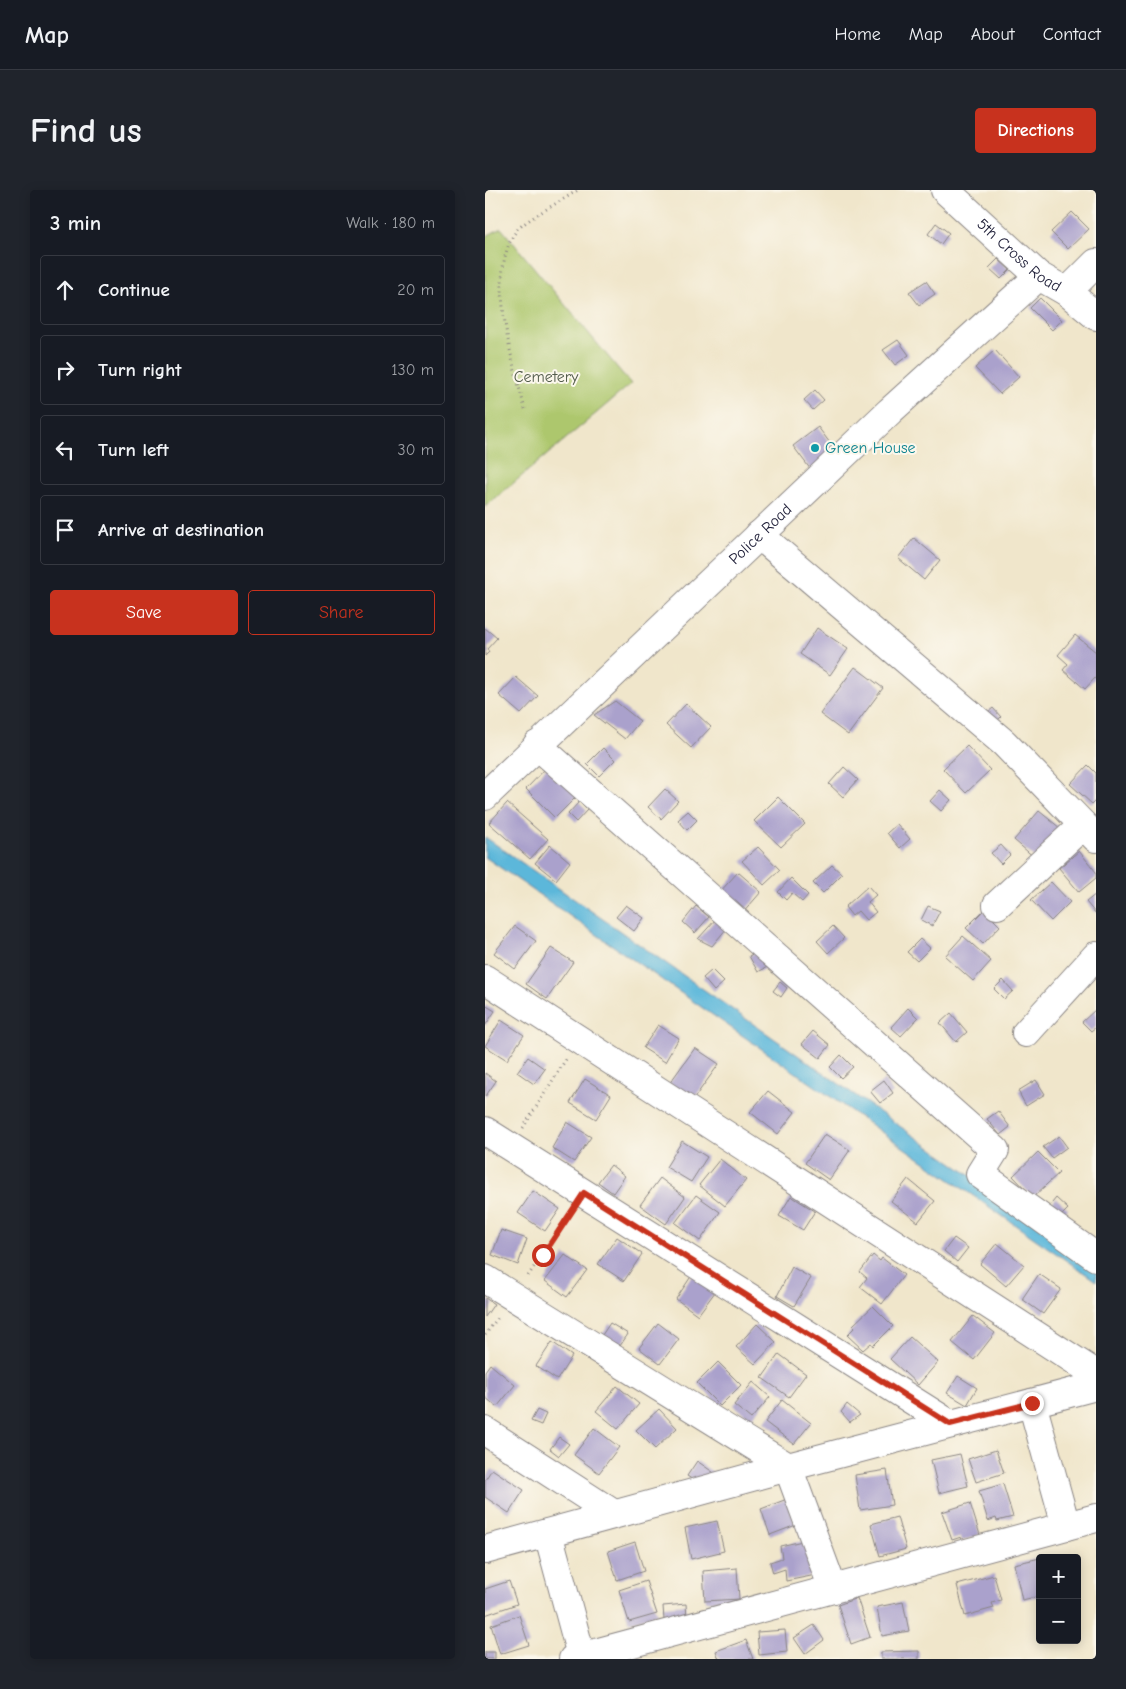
<!DOCTYPE html>
<html lang="en">
<head>
<meta charset="utf-8">
<style>
	body { margin:0; font-family:"Comic Neue",sans-serif; background:#20242c; color:#f1f3f6 }
	.controls { position:absolute; right:15px; bottom:15px; display:grid; overflow:hidden; border-radius:5px; box-shadow:0 2px 12px #0003 }
	.controls button { width:45px; height:45px; display:grid; place-items:center; padding:0; border:0; border-bottom:1px solid #363941; background:#171b24; color:#f1f3f6; font:25px sans-serif }
	.stop { position:absolute; width:15px; height:15px; margin:-11px; border:4px solid #c8321e; border-radius:50%; background:#fff }
	.stop.end { background:#c8321e; border-color:#fff; box-shadow:0 1px 5px #0008 }
	.list { margin:0; padding:0; list-style:none }
	h2 { display:flex; justify-content:space-between; align-items:center; height:65px; margin:0; padding:0 20px; font-size:21px }
	h2 small { font-size:16px; font-weight:400; color:#9ea1a6 }
	.list li { display:grid; grid-template-columns:32px 1fr auto; gap:15px; align-items:center; box-sizing:border-box; height:70px; margin:0 10px 10px; padding:0 10px; border:1px solid #363941; border-radius:5px }
	.list b { display:block; font-size:19px; white-space:nowrap }
	.list em { font-size:16px; font-style:normal; color:#9ea1a6 }
	.actions { display:flex; gap:10px; padding:15px 20px }
	.actions a { flex:1; padding:11px 0; border:1px solid #c8321e; border-radius:5px; text-align:center; font-size:18px; color:#c8321e }
	.actions .main { background:#c8321e; color:#fff }
	.icon { flex:none; width:28px; height:28px; fill:none; stroke:currentColor; stroke-width:2; stroke-linecap:round; stroke-linejoin:round }
	.map { position:relative; flex:none; width:611px; height:1469px; overflow:hidden; border-radius:5px }
	header { display:flex; align-items:center; gap:30px; box-sizing:border-box; height:70px; padding:0 25px; background:#171b24; border-bottom:1px solid #363941 }
	header strong { font-size:24px }
	nav { display:flex; gap:28px; margin-inline-start:auto; font-size:18px }
	.intro { display:flex; align-items:center; justify-content:space-between; box-sizing:border-box; height:120px; padding:0 30px }
	h1 { margin:0; font-size:35px }
	.button { padding:12px 22px; border-radius:5px; background:#c8321e; color:#fff; font-size:18px; font-weight:700 }
	main { display:flex; gap:30px; padding:0 30px }
	aside { flex:1; background:#171b24; border-radius:5px; box-shadow:0 2px 12px #0003 }
	.map>svg:first-child { display:block }
	.green { fill:#adc76d; stroke:#687454 }
	.water { fill:#5cb7da; stroke:#3f6c8a }
	.building { fill:#aaa1cc }
	.lines { fill:none; stroke-linecap:round; stroke-linejoin:round }
	.minor-casing { stroke:#898483; stroke-width:30 }
	.path { stroke:#898483; stroke-width:3; stroke-dasharray:1 4; stroke-linecap:butt }
	.minor { stroke:#fff; stroke-width:28 }
	.route { stroke:#c8321e; stroke-width:6 }
	.culture-dot { fill:#0f9aa8; stroke:#fbf7ec; stroke-width:2 }
	.labels { text-anchor:middle; dominant-baseline:central; stroke-width:4; stroke-linejoin:round; paint-order:stroke }
	.street-label { font-size:16px; fill:#22223b; stroke:#fbf7ec }
	.park-label { font-size:16px; fill:#535c4c; stroke:#fbf7ec }
	.culture-label { font-size:16px; fill:#0d838f; stroke:#fbf7ec; text-anchor:start }
</style>
</head>
<body>
<header>
<strong>Map</strong>
<nav><a>Home</a><a>Map</a><a>About</a><a>Contact</a></nav>
</header>
<div class="intro"><h1>Find us</h1><a class="button">Directions</a></div>
<main>
<aside>
<h2>3 min<small>Walk · 180 m</small></h2>
<ul class="list">
<li><svg class="icon" aria-label="ahead" viewBox="0 0 24 24"><path d="M12 20V5M6 11l6-6 6 6"/></svg><div><b>Continue</b></div><em>20 m</em></li>
<li><svg class="icon" aria-label="right" viewBox="0 0 24 24"><path d="M7 20v-9h11M14 6l5 5-5 5"/></svg><div><b>Turn right</b></div><em>130 m</em></li>
<li><svg class="icon" aria-label="left" viewBox="0 0 24 24"><path d="M17 20v-9H6M10 6l-5 5 5 5"/></svg><div><b>Turn left</b></div><em>30 m</em></li>
<li><svg class="icon" aria-label="arrive" viewBox="0 0 24 24"><path d="M6 21V4h12l-3 4 3 4H6"/></svg><div><b>Arrive at destination</b></div></li>
</ul>
<div class="actions"><a class="main">Save</a><a>Share</a></div>
</aside>
<div class="map">
<svg width="611" height="1469" viewBox="0 0 611 1469">
	<rect width="100%" height="100%" fill="#fbf7ec"/>
	<filter id="ink" filterUnits="userSpaceOnUse"><feTurbulence type="fractalNoise" baseFrequency=".02" numOctaves="2"/><feDisplacementMap in="SourceGraphic" scale="10" xChannelSelector="R" yChannelSelector="G"/><feConvolveMatrix kernelMatrix="1 2 1 2 8 2 1 2 1" color-interpolation-filters="sRGB"/></filter>
	<filter id="wash" filterUnits="userSpaceOnUse"><feTurbulence type="fractalNoise" baseFrequency=".0096" numOctaves="4" result="noise"/><feDisplacementMap in="SourceGraphic" scale="20" xChannelSelector="R" yChannelSelector="G"/><feGaussianBlur stdDeviation="1.12" result="paint"/><feColorMatrix in="noise" values="0 0 0 0 0 0 0 0 0 0 0 0 0 0 0 0 0 1.4 0 .05"/><feComposite in="paint" operator="in"/></filter>
	<g filter="url(#wash)">
		<rect width="100%" height="100%" fill="#f0e6cb"/>
		<path class="green" d="M16,38L146,194L0,317V47Z"/>
		<path class="water" d="M0,647L611,1073V1091L0,667Z"/>
		<g id="blocks">
			<path class="building" d="M587,22L604,39L583,59L566,42Z
				M451,33L464,43L456,54L443,44Z
				M513,69L525,80L516,89L504,78Z
				M441,91L450,104L434,115L424,102Z
				M555,108L577,130L567,140L545,118Z
				M413,150L424,165L410,175L398,160Z
				M510,160L534,187L515,204L490,178Z
				M330,200L339,210L328,220L319,210Z
				M333,237L351,261L326,280L308,256Z
				M429,348L455,370L439,390L413,368Z
				M0,438L12,448L2,459L4,462L0,466Z
				M332,438L363,459L345,485L315,464Z
				M590,445L611,462V487L600,499L578,480L583,474L573,465Z
				M370,477L398,498L363,545L335,524Z
				M31,487L53,506L36,524L14,505Z
				M130,511L155,531L140,549L109,525Z
				M201,514L226,537L206,558L181,535Z
				M508,518L516,527L505,537L497,527Z
				M482,556L505,580L481,603L458,579Z
				M118,558L130,570L114,586L102,574Z
				M603,575L611,583V610L607,614L585,594Z
				M63,576L93,605L70,628L41,599Z
				M359,577L373,590L358,607L344,594Z
				M180,599L193,611L176,629L163,617Z
				M455,600L466,610L456,621L445,611Z
				M293,607L320,634L296,657L269,631Z
				M94,612L102,620L91,632L83,624Z
				M22,613L63,649L45,669L4,633Z
				M203,621L212,630L202,640L193,630Z
				M554,621L575,638L550,668L529,650Z
				M412,634L425,649L415,658L402,643Z
				M65,655L85,672L71,690L50,673Z
				M516,655L525,665L516,674L506,663Z
				M273,657L295,680L279,695L257,671Z
				M594,661L611,682V688L594,702L574,678Z
				M347,675L357,684L338,703L328,693Z
				M253,682L276,702L257,724L233,704Z
				M306,688L323,705L317,712L307,703L301,710L293,702Z
				M566,692L585,712L566,731L546,710Z
				M383,696L391,705L383,712L391,722L381,730L373,721L367,726L360,717Z
				M611,704V724L601,712Z
				M141,715L159,728L149,741L131,727Z
				M211,716L224,727L210,743L198,732Z
				M443,716L455,721L447,736L436,730Z
				M499,720L515,736L498,754L481,738Z
				M231,729L242,738L227,756L213,749Z
				M30,736L51,751L30,779L9,763Z
				M348,736L359,748L343,763L332,751Z
				M478,746L506,771L488,791L460,766Z
				M435,749L445,758L432,771L422,762Z
				M66,758L88,772L62,809L41,794Z
				M278,758L288,774L273,782L264,766Z
				M227,780L239,792L229,801L218,788Z
				M518,790L528,801L519,809L509,799Z
				M295,792L302,798L296,807L288,801Z
				M0,815L10,821L0,836Z
				M423,818L433,828L416,846L406,837Z
				M611,819V837L606,841L597,832Z
				M466,823L482,842L471,852L455,833Z
				M16,830L39,845L22,870L0,856Z
				M173,835L194,848L180,872L158,858Z
				M328,841L345,855L335,868L317,854Z
				M210,858L234,874L207,911L184,894Z
				M356,865L368,877L356,888L345,877Z
				M43,867L60,879L49,894L32,882Z
				M0,883L11,891L0,907Z
				M100,889L126,905L111,929L85,913Z
				M399,890L408,903L395,913L385,901Z
				M551,890L560,904L541,916L533,901Z
				M283,901L310,922L293,944L265,922Z
				M513,921L525,937L515,945L502,929Z
				M82,932L106,947L89,972L67,958Z
				M340,944L365,960L344,990L320,973Z
				M574,946L582,957L567,968L558,957Z
				M197,951L222,967L206,992L181,977Z
				M553,962L574,983L548,1007L528,986Z
				M235,969L261,990L240,1016L214,995Z
				M126,975L140,986L128,1003L113,992Z
				M175,988L200,1007L181,1034L155,1015Z
				M423,989L450,1011L433,1032L406,1011Z
				M48,1001L75,1019L60,1041L33,1023Z
				M211,1005L235,1022L215,1051L190,1033Z
				M306,1006L330,1021L318,1040L294,1026Z
				M571,1008L583,1019L574,1028L563,1018Z
				M16,1040L42,1049L33,1075L7,1065Z
				M132,1047L157,1064L139,1091L113,1074Z
				M469,1048L483,1058L472,1072L459,1061Z
				M512,1053L539,1075L521,1096L495,1074Z
				M80,1065L102,1080L82,1107L60,1091Z
				M388,1065L395,1071L397,1068L419,1085L397,1114L375,1097L382,1088L375,1082Z
				M307,1077L326,1088L309,1116L292,1106Z
				M554,1084L576,1099L558,1124L537,1109Z
				M207,1085L230,1102L213,1125L191,1109Z
				M0,1108L9,1114L0,1127Z
				M388,1116L408,1136L388,1156L386,1153L378,1160L362,1145L370,1137L368,1135Z
				M488,1126L510,1143L489,1170L467,1152Z
				M125,1133L143,1144L135,1156L117,1145Z
				M173,1133L194,1149L175,1174L154,1158Z
				M272,1134L291,1152L270,1174L251,1157Z
				M425,1147L453,1172L433,1195L405,1169Z
				M67,1152L87,1166L72,1190L51,1176Z
				M294,1164L321,1184L304,1207L277,1188Z
				M233,1172L256,1195L235,1216L212,1193Z
				M5,1174L30,1195L12,1217L0,1207V1181Z
				M473,1186L492,1198L482,1215L462,1203Z
				M268,1192L285,1207L266,1229L249,1215Z
				M132,1196L154,1214L133,1239L111,1221Z
				M297,1210L326,1233L309,1254L280,1232Z
				M362,1214L375,1225L365,1232L356,1222Z
				M174,1219L192,1238L170,1259L151,1240Z
				M52,1220L61,1224L56,1235L46,1231Z
				M109,1238L134,1257L114,1283L89,1265Z
				M74,1247L84,1254L74,1266L65,1259Z
				M511,1260L519,1283L491,1292L483,1269Z
				M475,1264L483,1296L454,1303L446,1270Z
				M212,1271L235,1287L225,1301L202,1286Z
				M7,1279L39,1300L24,1323L0,1307V1290Z
				M402,1280L407,1315L375,1320L370,1285Z
				M518,1294L528,1327L512,1331L511,1328L503,1331L494,1301Z
				M302,1309L311,1335L285,1345L276,1319Z
				M485,1313L495,1345L477,1351L476,1347L467,1350L457,1322Z
				M412,1327L421,1359L395,1366L386,1334Z
				M232,1331L239,1361L206,1369L200,1338Z
				M322,1350L331,1385L301,1391L300,1379L288,1383L285,1372L297,1368L295,1356Z
				M150,1352L159,1381L132,1390L123,1361Z
				M555,1368V1406L537,1410L529,1374Z
				M252,1378L254,1409L220,1411L218,1381Z
				M509,1385L516,1410L507,1413L509,1418L480,1426L472,1395Z
				M24,1391L32,1414L0,1425V1399Z
				M161,1391L172,1424L144,1432L134,1400Z
				M372,1408L385,1447L366,1454L353,1415Z
				M418,1412L424,1441L397,1446L392,1417Z
				M201,1414L202,1428L179,1430L178,1416Z
				M34,1425L44,1455L15,1464L6,1435Z
				M329,1435L339,1450L320,1464L309,1448Z
				M300,1440L302,1462L274,1465L272,1442Z
				M261,1450L268,1469H234L231,1461Z
				M434,1461V1469H396V1462Z
				M0,1462H10V1469H0Z"/>
		</g>
	</g>
	<g filter="url(#ink)">
		<use href="#blocks" fill-opacity="0" stroke="#898483" stroke-width="1"/>
		<g class="lines">
			<defs>
				<g id="minor">
					<path id="s1" d="M460,0L554,86L582,102L611,126"/>
					<path d="M582,102L611,73"/>
					<path d="M274,345L519,553L611,648"/>
					<path d="M52,555L510,960L495,984L611,1067"/>
					<path id="s2" d="M0,606L405,221L554,86"/>
					<path d="M512,715L598,635"/>
					<path d="M0,789L611,1184"/>
					<path d="M541,843L611,766"/>
					<path d="M0,941L465,1234"/>
					<path d="M0,1089L303,1277L348,1399"/>
					<path d="M547,1213L581,1336"/>
					<path d="M0,1241L129,1324"/>
					<path d="M63,1343L97,1469"/>
					<path d="M0,1360L303,1277L611,1196"/>
					<path d="M88,1469L611,1328"/>
				</g>
			</defs>
			<use href="#minor" class="minor-casing"/>
			<path class="path" d="M40,219C27,170 0,82 32,40C43,28 77,11 93,0
				M38,938L81,869
				M43,1086L85,1023
				M0,1145L14,1126"/>
			<use href="#minor" class="minor"/>
		</g>
	</g>
	<g class="lines" filter="url(#ink)">
		<path class="route" d="M58,1065L99,1003L465,1234L547,1213"/>
	</g>
	<circle class="culture-dot" cx="330" cy="258" r="5"/>
	<g class="labels">
		<g class="street-label">
			<text stroke="none"><textPath href="#s1" startOffset="99">5th Cross Road</textPath></text>
			<text stroke="none"><textPath href="#s2" startOffset="380">Police Road</textPath></text>
		</g>
		<g class="park-label">
			<text x="61" y="187">Cemetery</text>
		</g>
		<g class="culture-label">
			<text x="340" y="258">Green House</text>
		</g>
	</g>
</svg>
<div class="controls">
<button>+</button>
<button>−</button>
</div>
<div class="stop" style="left:58px;top:1065px"></div>
<div class="stop end" style="left:547px;top:1213px"></div>
</div>
</main>
</body>
</html>
